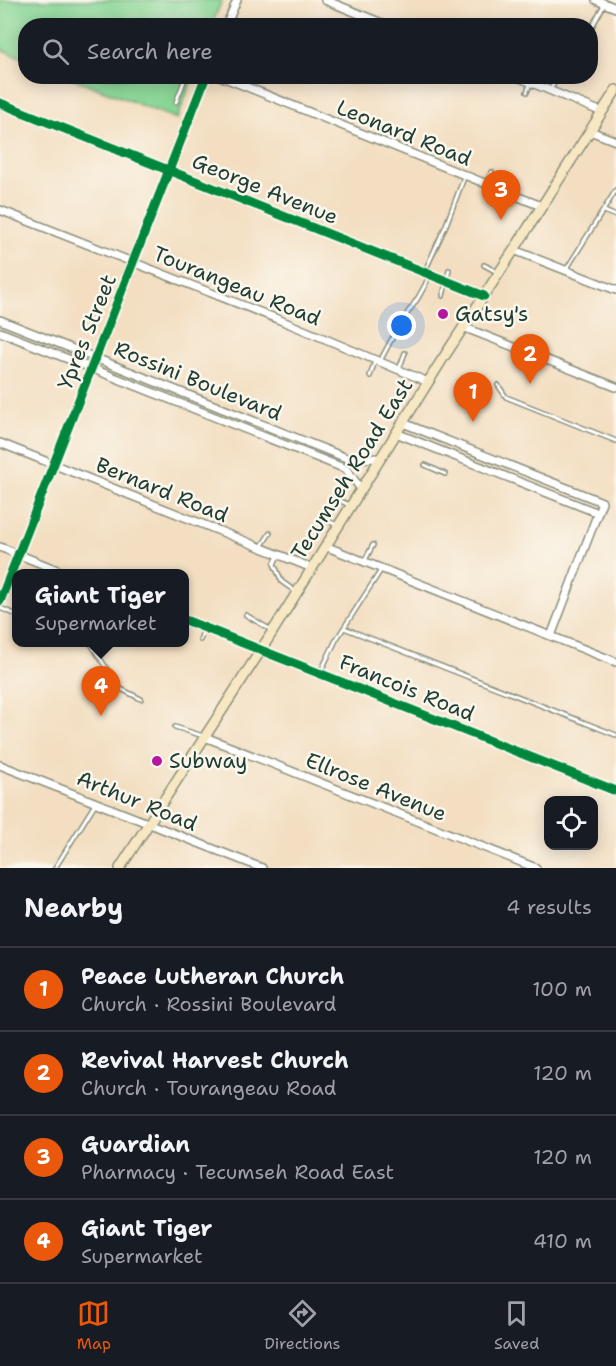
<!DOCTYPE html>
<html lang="en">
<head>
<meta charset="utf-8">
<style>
	body { margin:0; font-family:"Shantell Sans",sans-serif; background:#242831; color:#f1f3f6 }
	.controls { position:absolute; right:18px; bottom:18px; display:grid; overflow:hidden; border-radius:12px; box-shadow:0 3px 15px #0003 }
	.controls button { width:54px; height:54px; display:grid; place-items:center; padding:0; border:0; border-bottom:2px solid #363941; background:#171b24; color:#f1f3f6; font:30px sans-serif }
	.you { position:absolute; left:402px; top:326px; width:21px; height:21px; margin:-15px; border:4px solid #fff; border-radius:50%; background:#1a73e8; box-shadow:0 0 0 9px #1a73e833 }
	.badge { display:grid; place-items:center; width:39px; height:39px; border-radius:50%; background:#ea580c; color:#fff; font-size:20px; font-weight:700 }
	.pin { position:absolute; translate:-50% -50px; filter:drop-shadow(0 2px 3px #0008) }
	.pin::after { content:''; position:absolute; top:32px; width:21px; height:18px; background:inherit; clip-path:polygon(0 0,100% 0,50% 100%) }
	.popup { position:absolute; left:12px; top:569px; width:177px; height:78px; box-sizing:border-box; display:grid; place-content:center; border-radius:12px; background:#171b24; filter:drop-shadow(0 2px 4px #0005); font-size:20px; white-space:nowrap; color:#9ea1a6 }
	.popup b { font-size:22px; color:#f1f3f6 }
	.popup::after { content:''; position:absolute; left:50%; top:100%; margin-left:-12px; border:12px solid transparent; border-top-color:#171b24 }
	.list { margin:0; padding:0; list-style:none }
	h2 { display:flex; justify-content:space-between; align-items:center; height:78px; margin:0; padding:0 24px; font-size:26px }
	h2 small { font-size:20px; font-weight:400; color:#9ea1a6 }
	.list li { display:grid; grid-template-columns:39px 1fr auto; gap:18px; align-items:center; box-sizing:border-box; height:84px; padding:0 24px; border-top:2px solid #363941 }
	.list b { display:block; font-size:22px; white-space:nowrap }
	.list p { margin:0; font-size:20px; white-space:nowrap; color:#9ea1a6 }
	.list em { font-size:20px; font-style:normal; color:#9ea1a6 }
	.icon { flex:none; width:33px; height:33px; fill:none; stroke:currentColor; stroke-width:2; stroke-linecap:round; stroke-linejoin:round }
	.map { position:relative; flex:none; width:616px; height:868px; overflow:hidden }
	.search { position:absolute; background:#171b24; box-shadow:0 3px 15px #0003; left:18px; right:18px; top:18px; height:66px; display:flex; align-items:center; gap:15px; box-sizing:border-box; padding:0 21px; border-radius:24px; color:#9ea1a6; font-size:22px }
	.sheet { height:414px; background:#171b24 }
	nav { display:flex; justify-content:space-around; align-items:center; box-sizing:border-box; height:84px; border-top:2px solid #363941; background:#171b24; font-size:16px; color:#9ea1a6 }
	nav a { display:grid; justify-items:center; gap:3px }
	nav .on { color:#ea580c }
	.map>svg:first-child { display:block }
	.green { fill:#87d594; stroke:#538964; stroke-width:1.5 }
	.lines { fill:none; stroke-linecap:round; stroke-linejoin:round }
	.service-casing { stroke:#898e7a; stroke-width:6 }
	.minor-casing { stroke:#898e7a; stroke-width:10 }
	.secondary-casing { stroke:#898e7a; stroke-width:12 }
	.service { stroke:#fff; stroke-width:3 }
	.minor { stroke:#fff; stroke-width:7 }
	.secondary { stroke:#f7e8c3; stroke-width:9 }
	.cycleway-casing { stroke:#fbf7ec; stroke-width:13 }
	.cycleway { stroke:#00873e; stroke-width:9 }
	.poi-dot { fill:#b5179e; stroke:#fbf7ec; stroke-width:2 }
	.labels { text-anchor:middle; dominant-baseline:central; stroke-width:5; stroke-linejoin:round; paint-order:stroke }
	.street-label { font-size:21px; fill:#1f3d34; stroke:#fbf7ec }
	.poi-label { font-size:21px; fill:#1f3d34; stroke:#fbf7ec; text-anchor:start }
</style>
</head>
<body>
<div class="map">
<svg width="616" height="868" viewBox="0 0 616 868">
	<rect width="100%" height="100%" fill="#fbf7ec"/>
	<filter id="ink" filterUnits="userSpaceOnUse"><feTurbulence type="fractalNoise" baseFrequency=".0167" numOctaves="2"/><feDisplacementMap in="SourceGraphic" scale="12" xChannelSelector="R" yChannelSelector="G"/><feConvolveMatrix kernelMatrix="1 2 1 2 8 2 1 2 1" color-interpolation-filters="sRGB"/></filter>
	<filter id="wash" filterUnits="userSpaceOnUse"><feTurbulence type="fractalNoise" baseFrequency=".008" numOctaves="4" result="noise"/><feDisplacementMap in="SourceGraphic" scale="24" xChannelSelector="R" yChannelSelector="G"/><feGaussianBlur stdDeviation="1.35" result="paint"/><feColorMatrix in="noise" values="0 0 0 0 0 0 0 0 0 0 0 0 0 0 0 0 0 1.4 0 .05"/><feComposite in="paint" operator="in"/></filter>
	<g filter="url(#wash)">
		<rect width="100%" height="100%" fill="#f3dec1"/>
		<path class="green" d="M0,0H222L212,25L26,26L25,59L0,49Z
			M69,77H193L177,119Z"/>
	</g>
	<g filter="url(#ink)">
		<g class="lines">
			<defs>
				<path id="service" d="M590,30L604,5
					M550,90L559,76
					M527,92L530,84
					M176,102L186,76
					M485,184L492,172
					M604,211L616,216
					M484,265L497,272
					M566,270L616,190
					M425,271L446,225L465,175
					M443,296L449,270
					M380,361C388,347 395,331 404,318C414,304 423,292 429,276
					M399,369L405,353
					M370,376L375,361
					M498,385L506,397L616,441
					M425,465L445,474
					M337,499L349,505
					M323,519L337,525
					M261,547L270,533
					M278,556L274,564L282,582L295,591
					M364,562L373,545
					M0,608L17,615
					M246,615L271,630
					M344,628L616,735
					M200,640L204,629
					M88,642L91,644L119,688L141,699
					M320,673L336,640L381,570
					M175,727L203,736
					M55,868L95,804"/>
				<path id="minor" d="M325,0L389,26
					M596,0L616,8
					M226,26L237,0
					M220,76L541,206
					M515,76L602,112
					M0,103L484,296
					M590,131L616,141
					M0,210L280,320L428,382
					M514,250L616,290
					M0,320L349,459L381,458
					M463,327L616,387
					M0,332L346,469L361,489
					M403,423L602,502L551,636
					M396,433L598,513
					M0,443L312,568
					M325,546L616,662
					M0,547L67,574
					M0,601L206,76
					M185,620L616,791
					M205,737L536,868
					M0,765L262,868"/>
				<path id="secondary" d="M120,868L261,650L440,363L514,250L616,90"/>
			</defs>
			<use href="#service" class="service-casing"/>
			<use href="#minor" class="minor-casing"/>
			<use href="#secondary" class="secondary-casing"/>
			<use href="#service" class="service"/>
			<use href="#minor" class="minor"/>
			<use href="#secondary" class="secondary"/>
			<defs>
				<path id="cycleway" d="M0,103L484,296
					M0,601L206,76
					M185,620L616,791"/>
			</defs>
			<use href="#cycleway" class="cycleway-casing"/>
			<use href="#cycleway" class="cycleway"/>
		</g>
	</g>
	<g class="poi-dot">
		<circle cx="443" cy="314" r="6"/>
		<circle cx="157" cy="761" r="6"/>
	</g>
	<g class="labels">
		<g class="street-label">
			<text transform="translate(404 133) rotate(22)">Leonard Road</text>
			<text transform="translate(265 189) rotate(22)">George Avenue</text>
			<text transform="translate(237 286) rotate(22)">Tourangeau Road</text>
			<text transform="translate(87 332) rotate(-68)">Ypres Street</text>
			<text transform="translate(198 381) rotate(22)">Rossini Boulevard</text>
			<text transform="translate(352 469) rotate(-58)">Tecumseh Road East</text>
			<text transform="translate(162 490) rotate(22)">Bernard Road</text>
			<text transform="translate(407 688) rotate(22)">Francois Road</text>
			<text transform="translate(376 787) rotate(22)">Ellrose Avenue</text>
			<text transform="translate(137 801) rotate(22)">Arthur Road</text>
		</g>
		<g class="poi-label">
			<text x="455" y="314">Gatsy's</text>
			<text x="169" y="761">Subway</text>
		</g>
	</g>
</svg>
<div class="controls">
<button><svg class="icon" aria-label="locate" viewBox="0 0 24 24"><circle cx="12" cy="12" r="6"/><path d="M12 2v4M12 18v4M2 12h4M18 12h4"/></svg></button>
</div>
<div class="you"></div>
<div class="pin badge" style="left:473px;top:422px">1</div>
<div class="pin badge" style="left:530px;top:384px">2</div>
<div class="pin badge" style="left:501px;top:220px">3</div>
<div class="pin badge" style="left:101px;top:716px">4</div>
<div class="popup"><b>Giant Tiger</b>Supermarket</div>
<div class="search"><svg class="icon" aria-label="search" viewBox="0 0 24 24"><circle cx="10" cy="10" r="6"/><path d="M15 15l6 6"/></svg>Search here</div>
</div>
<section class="sheet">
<h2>Nearby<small>4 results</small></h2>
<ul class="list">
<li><span class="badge">1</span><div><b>Peace Lutheran Church</b><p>Church · Rossini Boulevard</p></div><em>100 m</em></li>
<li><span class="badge">2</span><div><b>Revival Harvest Church</b><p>Church · Tourangeau Road</p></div><em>120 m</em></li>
<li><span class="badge">3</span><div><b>Guardian</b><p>Pharmacy · Tecumseh Road East</p></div><em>120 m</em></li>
<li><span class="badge">4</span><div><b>Giant Tiger</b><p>Supermarket</p></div><em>410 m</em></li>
</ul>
</section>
<nav>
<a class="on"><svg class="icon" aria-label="map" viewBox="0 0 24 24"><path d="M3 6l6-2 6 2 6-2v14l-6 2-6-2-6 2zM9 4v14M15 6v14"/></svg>Map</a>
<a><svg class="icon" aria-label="directions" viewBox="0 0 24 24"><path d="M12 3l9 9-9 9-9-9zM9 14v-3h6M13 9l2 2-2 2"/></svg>Directions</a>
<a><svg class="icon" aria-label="saved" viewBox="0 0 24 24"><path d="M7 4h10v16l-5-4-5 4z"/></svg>Saved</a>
</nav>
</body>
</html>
